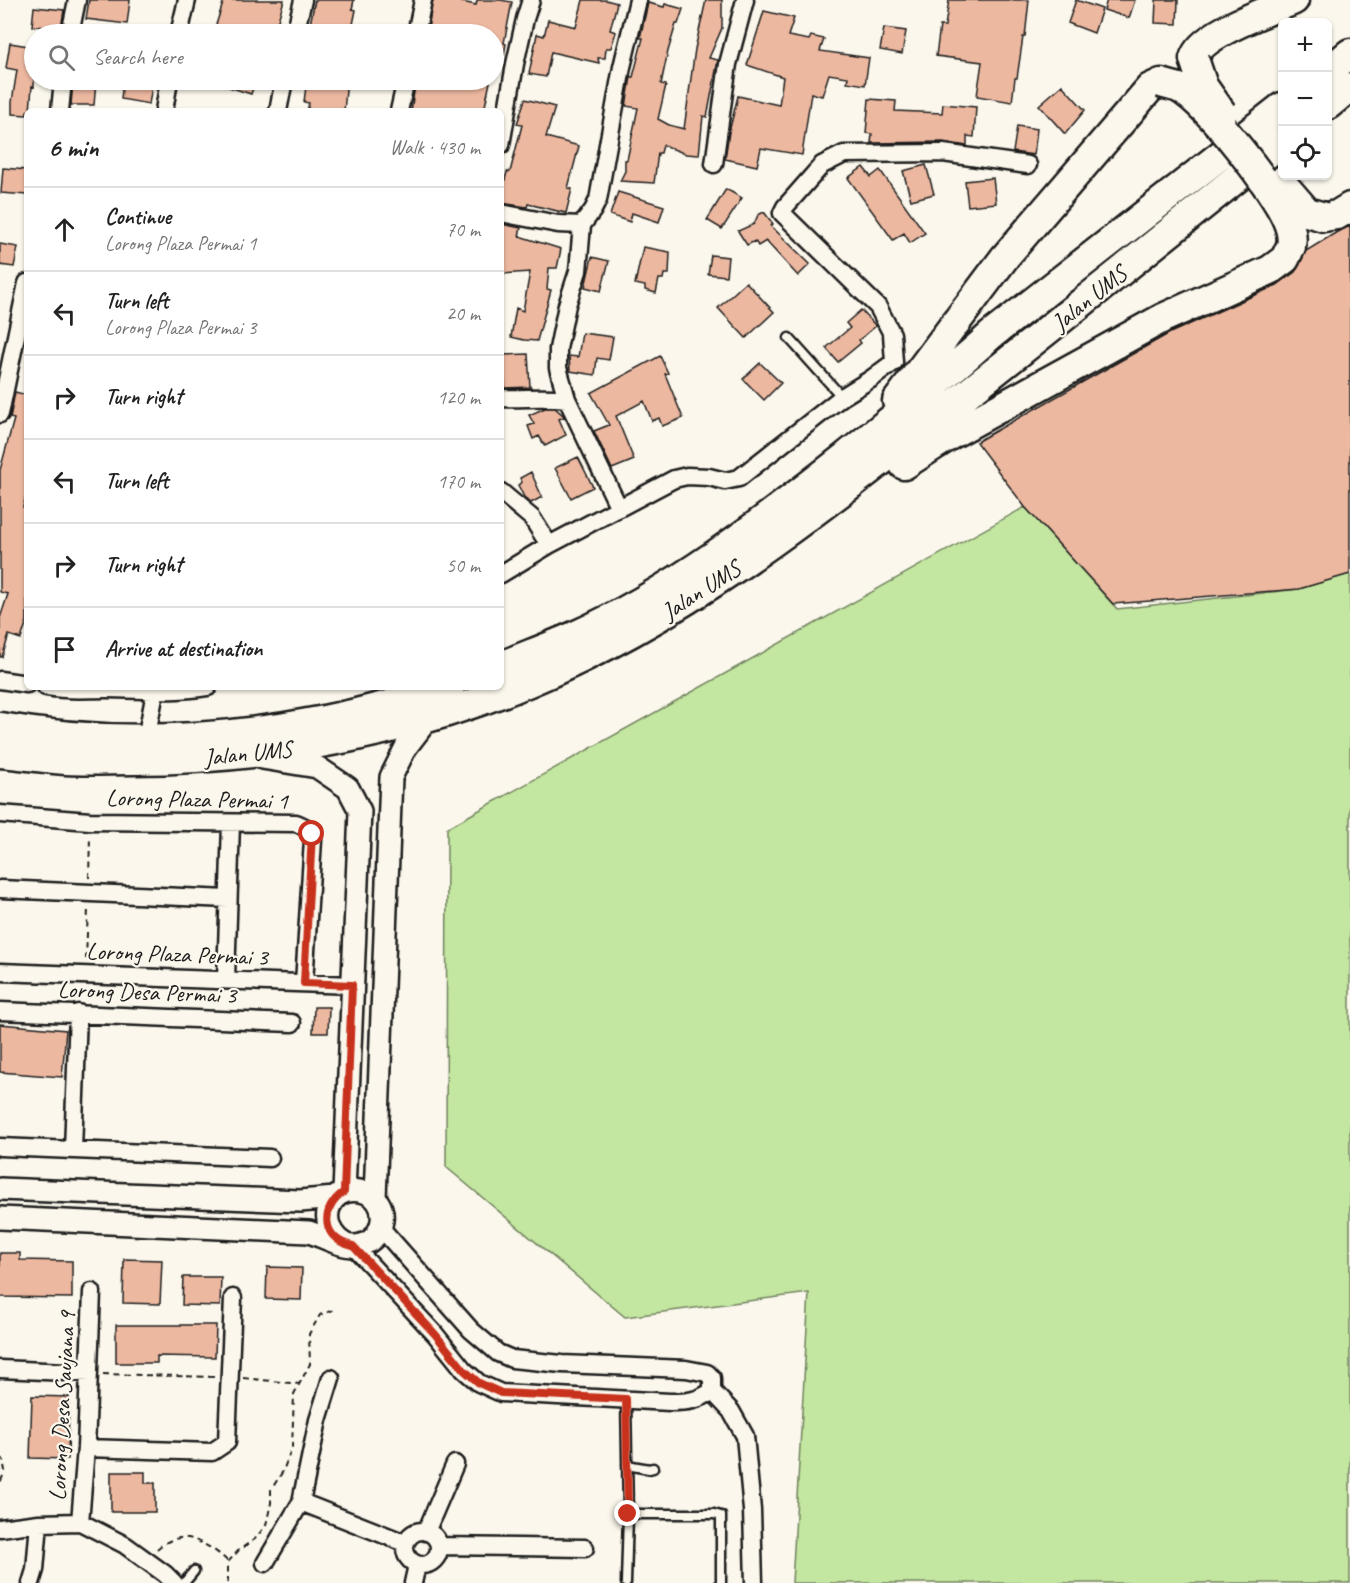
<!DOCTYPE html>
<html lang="en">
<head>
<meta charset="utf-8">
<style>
	body { margin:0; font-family:Caveat,sans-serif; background:#f2f2f2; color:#222 }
	.controls { position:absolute; right:18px; top:18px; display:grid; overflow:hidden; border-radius:9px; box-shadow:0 2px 4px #0004 }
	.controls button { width:54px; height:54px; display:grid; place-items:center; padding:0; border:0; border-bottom:2px solid #e0e0e0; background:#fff; color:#222; font:30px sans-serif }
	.stop { position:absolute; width:18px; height:18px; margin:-14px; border:4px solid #c8321e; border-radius:50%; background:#fff }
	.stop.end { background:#c8321e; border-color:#fff; box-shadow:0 2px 6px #0008 }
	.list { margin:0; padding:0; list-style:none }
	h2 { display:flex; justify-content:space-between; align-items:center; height:78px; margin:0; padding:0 24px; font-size:26px }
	h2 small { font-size:20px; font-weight:400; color:#767676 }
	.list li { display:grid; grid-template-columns:39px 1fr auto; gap:18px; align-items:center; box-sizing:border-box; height:84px; padding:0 24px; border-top:2px solid #e0e0e0 }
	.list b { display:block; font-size:22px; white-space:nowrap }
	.list p { margin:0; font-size:20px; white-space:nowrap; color:#767676 }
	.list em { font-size:20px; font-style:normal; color:#767676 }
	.icon { flex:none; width:33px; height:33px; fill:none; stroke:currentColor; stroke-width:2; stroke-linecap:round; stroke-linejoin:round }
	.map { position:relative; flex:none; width:1350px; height:1583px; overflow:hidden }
	.search { position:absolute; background:#fff; box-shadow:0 2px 4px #0004; left:24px; top:24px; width:480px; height:66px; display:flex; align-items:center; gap:15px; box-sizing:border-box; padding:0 21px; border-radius:33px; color:#767676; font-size:22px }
	.panel { position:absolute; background:#fff; box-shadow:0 2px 4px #0004; left:24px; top:108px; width:480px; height:582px; border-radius:9px }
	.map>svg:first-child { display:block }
	.green { fill:#c3e6a0; stroke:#70815e; stroke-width:1.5 }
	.building { fill:#edb8a0; stroke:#1c1c1c; stroke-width:1.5 }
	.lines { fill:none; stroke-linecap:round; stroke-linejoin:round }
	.service-casing { stroke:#1c1c1c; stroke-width:13 }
	.minor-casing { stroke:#1c1c1c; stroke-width:21 }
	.tertiary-casing { stroke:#1c1c1c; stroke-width:26 }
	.trunk-casing { stroke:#1c1c1c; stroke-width:33 }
	.path { stroke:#1c1c1c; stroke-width:2; stroke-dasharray:6 4.5; stroke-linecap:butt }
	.service { stroke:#fbf7ec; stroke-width:8 }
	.minor { stroke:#fbf7ec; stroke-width:16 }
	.tertiary { stroke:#fbf7ec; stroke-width:21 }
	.trunk { stroke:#fbf7ec; stroke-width:28 }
	.trunk-bridge-casing { stroke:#1c1c1c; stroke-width:33; stroke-linecap:butt }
	.trunk-bridge { stroke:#fbf7ec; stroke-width:28 }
	.route { stroke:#c8321e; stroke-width:8 }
	.labels { text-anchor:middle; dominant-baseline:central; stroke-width:4.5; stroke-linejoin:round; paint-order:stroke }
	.street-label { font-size:24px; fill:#1c1c1c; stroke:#fbf7ec }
</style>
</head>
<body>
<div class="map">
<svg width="1350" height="1583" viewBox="0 0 1350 1583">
	<rect width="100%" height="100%" fill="#fbf7ec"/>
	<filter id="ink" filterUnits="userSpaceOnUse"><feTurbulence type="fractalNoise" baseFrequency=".0167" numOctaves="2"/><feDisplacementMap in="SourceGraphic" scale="12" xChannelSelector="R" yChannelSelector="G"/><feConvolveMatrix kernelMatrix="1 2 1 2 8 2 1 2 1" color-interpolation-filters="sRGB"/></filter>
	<g filter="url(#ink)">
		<path class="green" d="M1025,507L1117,609L1299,589L1350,574V1583H792L809,1293L625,1317L446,1167L447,828Z"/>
		<path class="building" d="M89,0H130L127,24L86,19Z
			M224,0H284L274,34H213Z
			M315,0H354L352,9L356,10L351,34H308Z
			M433,0H453L476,5L477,0H500L512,2L504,43L506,44L504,55L502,54L499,69L494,68V34H427Z
			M583,0H606L617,3L610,30L616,32L611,48H606L605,58H598L599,63L551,52L546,77L529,74L537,34L544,36L548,20L576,27Z
			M706,0H722V28L709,58L718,60L707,117L703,116L699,155L686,154L663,145L661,153H658L654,183L620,181L625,171V160H627L638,108L626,106L631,77H633L643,38H640L648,3L664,7L665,4L683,9L678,24H676L668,51L661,84L666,85L658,119L669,125L684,129L695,49Z
			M949,0H1029L1025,37H1023L1017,78H1015L1012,102L977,96L982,62L936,56L940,26H945Z
			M1076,0L1102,9L1094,33L1068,23Z
			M1107,0H1135L1129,18L1104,10Z
			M1156,0H1178L1177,24L1155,23Z
			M34,7L64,10L61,28L32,26Z
			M764,11L794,18L788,36L809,40L811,36L824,39L820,51L869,58L865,85L847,82L848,77L829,74L822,96L811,93L802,155L761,148L757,166L725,159L729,132L738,96L779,105L783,77L747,65Z
			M884,28L906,31L902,54L880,50Z
			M10,43L34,47V87L32,86L30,111H27V115L12,114V102L17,70L6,68Z
			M73,80L96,82L94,105H71Z
			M123,80H153L149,104L121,99Z
			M213,80H256L251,94L213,82Z
			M312,80L334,84V80H347L344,111H307L309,103L304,102L306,86L312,88Z
			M416,80H481L490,82L484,111H411Z
			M1062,85L1085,110L1065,134L1039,105Z
			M525,99L555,107L546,137L579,146L568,188L572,189L566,213L528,204L527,207L501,203V194L507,172H510L522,125L517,124Z
			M869,99L896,101L895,111L942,113L943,104L976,107L974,137L967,136V146L943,142L871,143L872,134L866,133Z
			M1017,126L1037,129L1034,155L1013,152Z
			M926,165L934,194L911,200L903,171Z
			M863,167L871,177L880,170L925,233L910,243L904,233L893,240L848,178Z
			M3,168L27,170V195L1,193Z
			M993,178L996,203L968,206L965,181Z
			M726,189L742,198L722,229L707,220Z
			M618,192L664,206L659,222L632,213L630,222L610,215Z
			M764,212L773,224L771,226L810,264L798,276L766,241L758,246L755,241L747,245L738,231L754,224L758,215Z
			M501,224L521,228L519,236L561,249L557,268H549L547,289L551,290L537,341L524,340L511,337L516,308L523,311L530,272L501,274Z
			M1350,226V574L1299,589L1113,604L1025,507L976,442L1170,333L1277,285L1295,272L1306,251L1337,232Z
			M0,244L18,247L14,267L0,265Z
			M643,247L670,252L669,274H664L663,279H659L656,293L645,290V286L635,284Z
			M711,255L728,257L726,276L708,274Z
			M592,257L609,261L601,291L585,287Z
			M746,282L774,312L746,338L718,308Z
			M861,310L876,326L859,340L861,343L838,362L826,348L850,328L846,323Z
			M582,333L613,337L609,360L597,358L595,375L570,371L569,356L578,357Z
			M528,354L530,387L505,388L503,355Z
			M660,356L668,373L665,374L683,418L662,426L659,418L652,421L644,401L616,416L634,460L612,469L594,431L609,425L591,393Z
			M760,363L781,383L764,400L743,379Z
			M15,392L27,395V493L23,507L27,508V621L21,639L9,635L2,657H0V618L8,594L0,592V470L14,419L10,418Z
			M545,408H555L563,415L564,417L559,419L566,435L545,446L539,436L533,439L528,426L534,424L529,415Z
			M578,457L593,487L571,498L555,468Z
			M531,472L542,497L531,503L524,497L518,485L522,482L520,478Z
			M314,1007H329L328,1033H313Z
			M0,1024L66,1030L62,1077L0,1072Z
			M0,1253H20V1260L72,1261V1298L0,1297Z
			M124,1259L162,1260L160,1304L123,1303Z
			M267,1267L302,1268L301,1300L266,1299Z
			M183,1277H221L220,1306L182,1305Z
			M116,1325H216L215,1357L157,1356V1363H116Z
			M32,1396L69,1397L68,1459L30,1458Z
			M111,1472H145V1483H155V1512H111Z"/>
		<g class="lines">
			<defs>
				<path id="service" d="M789,338L842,397
					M626,1399L628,1514L626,1583
					M627,1465L649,1469L653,1468
					M628,1514H714L721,1516V1583
					M184,1583L194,1571"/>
				<path id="minor" d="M70,34L77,0
					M179,34L187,0
					M295,34L303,0
					M416,34L423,0
					M60,111L63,80
					M164,111L169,80
					M278,111L284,80
					M399,111L406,80
					M501,145L515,64L525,19L531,0
					M714,164L728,64L745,0
					M501,213L558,224L582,225L578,271L567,305L558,349V368L567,399L619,508
					M582,225L593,210L598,200L622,67L638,0
					M501,398C523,399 545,396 567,399
					M0,414L27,283
					M501,492L532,518L549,545
					M501,574L549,545L674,479L687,476L709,477L725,481L739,478L842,397L871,379L894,362L892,334L878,307L782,213L785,207L822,165L844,154L943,153L1028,165
					M0,680L27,684
					M46,687C67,691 85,689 106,689C140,689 175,693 208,687
					M146,739L156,687
					M0,814L90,821L296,823C306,827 311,829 313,840L304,983
					M0,889L228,899
					M0,972L352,985
					M226,980L231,823
					M0,1011L292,1023
					M0,1147L270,1158
					M73,1150L78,1013
					M381,1228L471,1330L498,1353L512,1359L562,1364L686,1369L707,1373L712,1378V1391L731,1411L745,1436L752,1510L754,1583
					M353,1246L435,1334L464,1370L479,1383L501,1393L670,1402C687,1402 698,1401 712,1391
					M0,1369L89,1373
					M331,1378L318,1420L301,1502L405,1543
					M86,1448L212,1452L227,1442L233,1298
					M80,1522L86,1448L92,1292
					M0,1528L39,1523L80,1522L125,1545L165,1574L174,1583
					M405 1548a17 17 0 1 1 34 0a17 17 0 1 1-34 0Z
					M426,1532L455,1464
					M439,1546L585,1548
					M265,1563L301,1502
					M31,1583L35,1570L39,1523
					M413,1583L417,1565"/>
				<path id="tertiary" d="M262,758L317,767L348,788L360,811L344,1192
					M0,1189L300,1201L335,1198
					M375,1198L391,777L406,747L429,717
					M0,1218L309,1232C322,1236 339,1246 353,1246C387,1246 394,1197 360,1191C327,1185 314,1227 346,1245"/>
				<path id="trunk" d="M1194,59C1200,33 1270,11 1294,0
					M1328,71L1350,53
					M1328,105L1350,87
					M1324,217L1337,215L1350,207
					M897,401L1005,257L1150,88L1161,83
					M904,465L952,434L1163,318L1270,270L1285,259L1291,246
					M501,666C525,656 549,647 572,637C672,592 760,524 845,457C894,417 944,378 991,335L1282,107
					M0,727C128,749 263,739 388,705C409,699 430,695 450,687
					M0,753C22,755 44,758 66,760C88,761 111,760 133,760C268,759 403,735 529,682C679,620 809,518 936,418C1053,327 1167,234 1282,142"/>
			</defs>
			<use href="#service" class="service-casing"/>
			<use href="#minor" class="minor-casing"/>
			<use href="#tertiary" class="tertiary-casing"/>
			<use href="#trunk" class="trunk-casing"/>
			<path class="path" d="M89,878L90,836
				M86,959L88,908
				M103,1374L214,1377
				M243,1378L300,1384
				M0,1457L3,1459L5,1471L0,1483
				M157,1549C164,1542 178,1536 188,1538C199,1540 221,1553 228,1562
				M228,1583V1562L239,1550L255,1539L266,1525L271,1503V1490L283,1471L292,1447L294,1394L310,1364L309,1334L320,1315L336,1309"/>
			<use href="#service" class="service"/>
			<use href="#minor" class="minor"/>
			<use href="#tertiary" class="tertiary"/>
			<use href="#trunk" class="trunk"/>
			<defs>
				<path id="trunk-bridge" d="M1194,59L1203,86L1222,113
					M1161,83C1167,85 1174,86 1179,88C1208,104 1274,189 1287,220C1291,229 1293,237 1291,246
					M1281,182L1307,212L1324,217"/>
			</defs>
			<use href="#trunk-bridge" class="trunk-bridge-casing"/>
			<use href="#trunk-bridge" class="trunk-bridge"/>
		</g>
	</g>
	<g class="lines" filter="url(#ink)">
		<path class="route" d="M312,834L304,983L352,985L344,1192C319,1209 322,1240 353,1246L435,1334L464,1370L479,1383L501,1393L626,1399L628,1514"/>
	</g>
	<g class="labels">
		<g class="street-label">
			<text transform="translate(1089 298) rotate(-39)">Jalan UMS</text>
			<text transform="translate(701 590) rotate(-33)">Jalan UMS</text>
			<text transform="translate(248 753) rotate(-6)">Jalan UMS</text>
			<text transform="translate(197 799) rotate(1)">Lorong Plaza Permai 1</text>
			<text transform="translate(177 954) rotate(2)">Lorong Plaza Permai 3</text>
			<text transform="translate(147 992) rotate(2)">Lorong Desa Permai 3</text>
			<text transform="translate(62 1406) rotate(-87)">Lorong Desa Saujana 9</text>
		</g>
	</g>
</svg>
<div class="controls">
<button>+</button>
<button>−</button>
<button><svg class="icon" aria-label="locate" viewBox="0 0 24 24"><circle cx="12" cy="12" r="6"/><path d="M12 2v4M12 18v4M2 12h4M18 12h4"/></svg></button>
</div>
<div class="stop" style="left:312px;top:834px"></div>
<div class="stop end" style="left:628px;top:1514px"></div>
<div class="search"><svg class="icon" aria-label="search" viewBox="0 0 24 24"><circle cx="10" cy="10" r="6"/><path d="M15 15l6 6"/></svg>Search here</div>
<section class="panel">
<h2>6 min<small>Walk · 430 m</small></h2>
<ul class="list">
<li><svg class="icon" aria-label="ahead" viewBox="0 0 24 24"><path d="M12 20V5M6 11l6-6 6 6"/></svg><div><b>Continue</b><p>Lorong Plaza Permai 1</p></div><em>70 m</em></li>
<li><svg class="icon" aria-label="left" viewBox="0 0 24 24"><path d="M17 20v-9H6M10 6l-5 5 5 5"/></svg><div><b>Turn left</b><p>Lorong Plaza Permai 3</p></div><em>20 m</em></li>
<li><svg class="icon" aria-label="right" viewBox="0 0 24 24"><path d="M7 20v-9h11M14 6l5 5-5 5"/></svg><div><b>Turn right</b></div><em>120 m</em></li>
<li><svg class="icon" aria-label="left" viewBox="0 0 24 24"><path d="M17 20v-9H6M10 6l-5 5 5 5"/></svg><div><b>Turn left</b></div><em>170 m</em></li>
<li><svg class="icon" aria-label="right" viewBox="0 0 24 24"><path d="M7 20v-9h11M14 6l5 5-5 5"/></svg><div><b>Turn right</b></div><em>50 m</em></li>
<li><svg class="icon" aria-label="arrive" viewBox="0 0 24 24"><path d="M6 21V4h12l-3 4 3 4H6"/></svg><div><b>Arrive at destination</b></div></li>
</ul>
</section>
</div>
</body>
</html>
